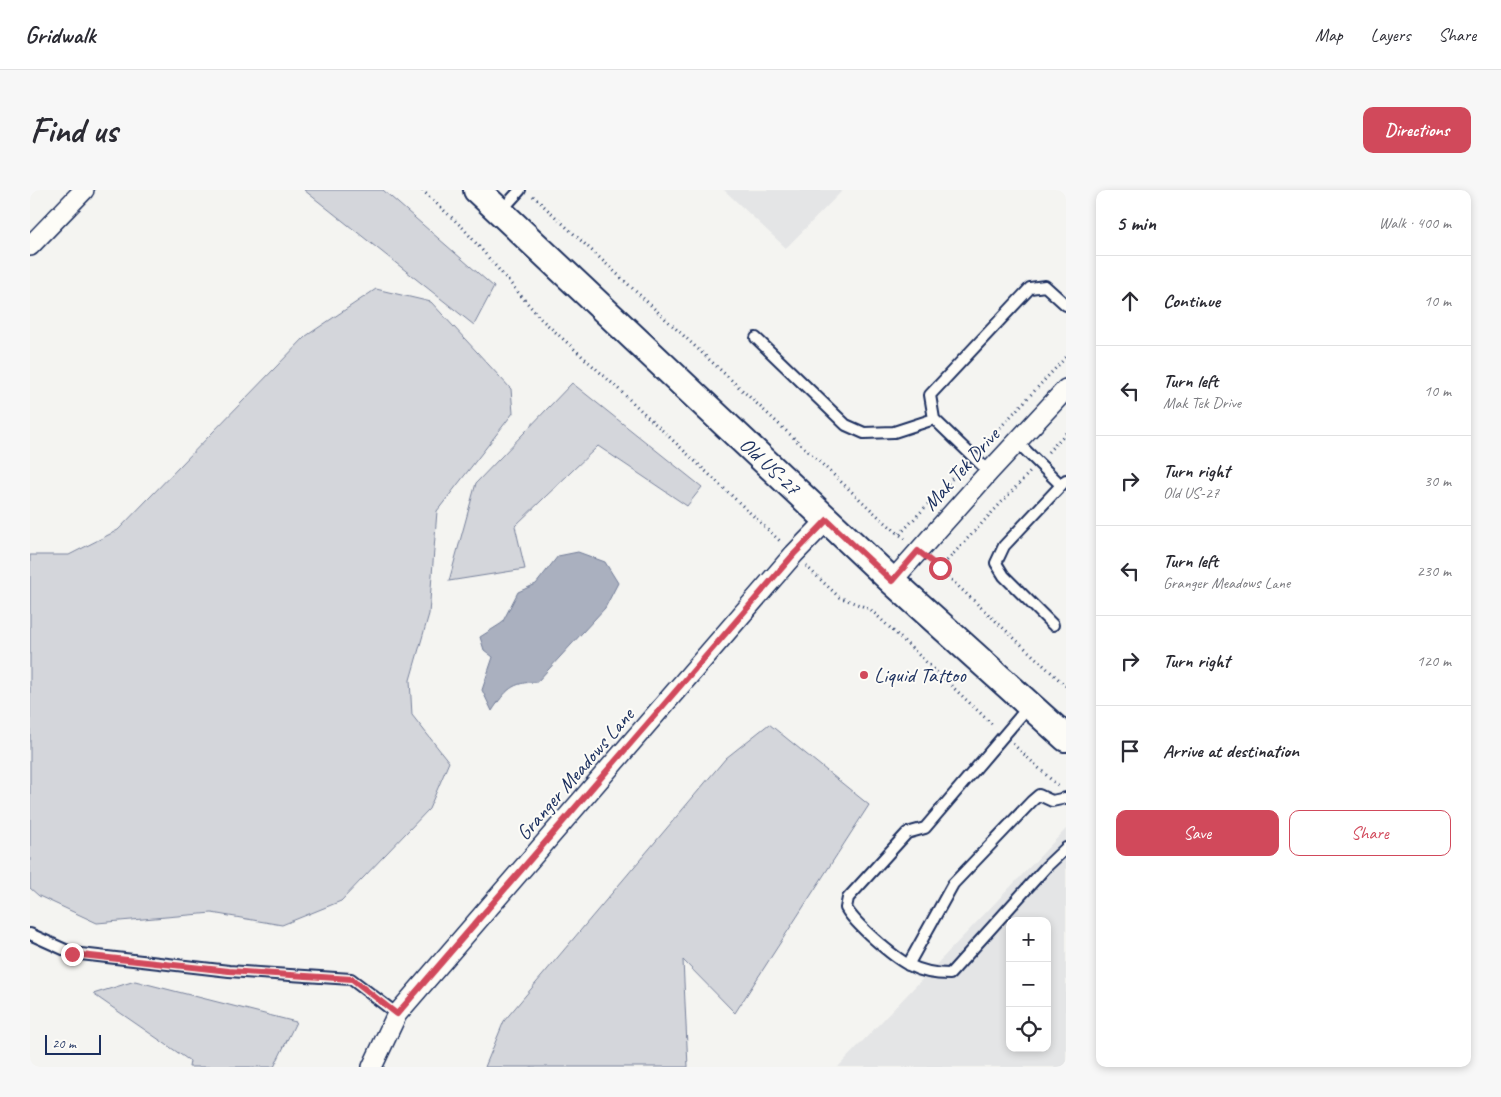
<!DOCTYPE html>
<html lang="en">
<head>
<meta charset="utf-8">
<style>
	body { margin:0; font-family:Caveat,sans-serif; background:#f7f7f7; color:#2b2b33 }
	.controls { position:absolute; right:15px; bottom:15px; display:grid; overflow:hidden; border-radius:10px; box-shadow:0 2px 8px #0003 }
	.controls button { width:45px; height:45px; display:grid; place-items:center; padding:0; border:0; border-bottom:1px solid #e1e1e2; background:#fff; color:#2b2b33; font:25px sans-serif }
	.scale { position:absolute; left:15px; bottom:12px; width:56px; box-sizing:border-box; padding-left:5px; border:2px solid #1b2f5e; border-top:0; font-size:14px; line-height:18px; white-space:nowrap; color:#1b2f5e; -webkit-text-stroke:4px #fdfcf7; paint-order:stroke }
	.stop { position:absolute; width:15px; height:15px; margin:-11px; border:4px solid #d1495b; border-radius:50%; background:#fff }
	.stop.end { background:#d1495b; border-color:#fff; box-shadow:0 1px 5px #0008 }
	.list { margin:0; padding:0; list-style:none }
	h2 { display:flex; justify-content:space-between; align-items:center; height:65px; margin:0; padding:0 20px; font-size:21px }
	h2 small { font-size:16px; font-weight:400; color:#7c7c81 }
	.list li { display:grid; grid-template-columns:32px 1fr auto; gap:15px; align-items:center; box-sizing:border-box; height:90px; padding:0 20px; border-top:1px solid #e1e1e2 }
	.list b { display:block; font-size:19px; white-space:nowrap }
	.list p { margin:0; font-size:16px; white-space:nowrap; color:#7c7c81 }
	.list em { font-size:16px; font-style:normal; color:#7c7c81 }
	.actions { display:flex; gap:10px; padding:15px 20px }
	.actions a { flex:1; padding:11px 0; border:1px solid #d1495b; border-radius:10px; text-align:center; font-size:18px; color:#d1495b }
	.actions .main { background:#d1495b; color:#fff }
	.icon { flex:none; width:28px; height:28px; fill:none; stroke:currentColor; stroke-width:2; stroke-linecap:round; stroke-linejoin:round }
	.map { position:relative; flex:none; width:1036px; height:877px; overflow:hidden; border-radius:10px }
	header { display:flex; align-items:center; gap:30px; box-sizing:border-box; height:70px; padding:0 25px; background:#fff; border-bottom:1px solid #e1e1e2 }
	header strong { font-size:24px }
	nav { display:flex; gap:28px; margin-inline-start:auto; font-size:18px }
	.intro { display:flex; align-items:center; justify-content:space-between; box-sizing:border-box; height:120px; padding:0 30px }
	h1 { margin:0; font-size:35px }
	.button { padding:12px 22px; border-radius:10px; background:#d1495b; color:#fff; font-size:18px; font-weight:700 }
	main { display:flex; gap:30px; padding:0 30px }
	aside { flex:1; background:#fff; border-radius:10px; box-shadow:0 2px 8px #0003 }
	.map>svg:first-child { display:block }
	.built { fill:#e4e5e6; fill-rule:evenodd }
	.green { fill:#d4d6db; stroke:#78829c }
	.water { fill:#aab0bf; stroke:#717c98 }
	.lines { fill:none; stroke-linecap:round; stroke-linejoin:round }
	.lane-casing { stroke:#1b2f5e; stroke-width:14 }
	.street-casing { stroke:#1b2f5e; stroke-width:22 }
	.secondary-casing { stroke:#1b2f5e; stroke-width:30 }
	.path { stroke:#1b2f5e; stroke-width:3; stroke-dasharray:1 4; stroke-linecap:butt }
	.lane { stroke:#fdfcf7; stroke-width:10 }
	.street { stroke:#fdfcf7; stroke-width:19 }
	.secondary { stroke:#fdfcf7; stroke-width:26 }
	.route { stroke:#d1495b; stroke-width:6 }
	.poi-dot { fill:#d1495b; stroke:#fdfcf7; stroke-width:2 }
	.labels { text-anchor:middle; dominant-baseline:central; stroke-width:4; stroke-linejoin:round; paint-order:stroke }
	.street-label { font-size:21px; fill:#1b2f5e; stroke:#fdfcf7 }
	.poi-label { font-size:21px; fill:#1b2f5e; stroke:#fdfcf7; text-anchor:start }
</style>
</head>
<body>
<header>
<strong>Gridwalk</strong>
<nav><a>Map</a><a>Layers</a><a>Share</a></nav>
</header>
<div class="intro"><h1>Find us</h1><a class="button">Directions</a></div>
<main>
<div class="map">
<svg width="1036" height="877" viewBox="0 0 1036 877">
	<rect width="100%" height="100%" fill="#f4f4f1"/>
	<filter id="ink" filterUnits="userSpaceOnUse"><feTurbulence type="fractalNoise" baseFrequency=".02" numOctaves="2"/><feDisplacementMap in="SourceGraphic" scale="10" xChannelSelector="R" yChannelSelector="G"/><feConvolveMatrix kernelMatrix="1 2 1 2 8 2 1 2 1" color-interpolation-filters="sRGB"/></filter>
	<g filter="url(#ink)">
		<path class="built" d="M694,0H813L756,58Z
			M1036,639V877H808ZM980,731H1017V858H980Z"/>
		<path class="green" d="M274,0H353L464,97L444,135Z
			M346,99L401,112L481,199L483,223L407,321L399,424L380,490L382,525L419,572L399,619L311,711L252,735L182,723L67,733L9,706L0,698V365H39L88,340L276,146Z
			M542,193L672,297L657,316L568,256L485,336L495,379L419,391L446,293Z
			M739,534L839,615L705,823L653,770L658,877H455L474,831L696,568Z
			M105,791L266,832L244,877H159L160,871L63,804Z"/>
		<path class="water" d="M548,362L575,372L588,393L575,418L507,492C482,492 476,500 462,521L452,500L463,467L454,460L450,447L472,433L488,402L506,394L528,366Z"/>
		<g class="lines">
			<defs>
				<path id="lane" d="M471,21L490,0
					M726,148L816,235L834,243L864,242L904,229
					M987,252L1031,295
					M959,282L904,229L900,205L1000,98L1015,96L1036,115
					M1023,435L974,386L966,373L974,356L1036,290
					M999,516L895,638L877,643L818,708L816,718C825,734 863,767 879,775C892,782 905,784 920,784L1017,676L1036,658
					M0,744L42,763L199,781L321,789L367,824
					M878,775L923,694L1002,611L1009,605L1022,611L1036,608"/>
				<path id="street" d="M0,56L54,0
					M862,391L959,282L1036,199
					M342,877L367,824L764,364L797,330"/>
				<path id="secondary" d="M447,0L862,391L1036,548"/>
			</defs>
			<use href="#lane" class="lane-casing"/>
			<use href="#street" class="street-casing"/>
			<use href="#secondary" class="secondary-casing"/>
			<path class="path" d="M392,0L433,38L511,129L583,194L752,353
				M503,6L850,328L875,349
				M953,256L1036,167
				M1018,262L1036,243
				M870,344L933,277
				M903,373L1036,496
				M776,376L809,407L840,419L964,536
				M910,378L1000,282
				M983,554L1028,596"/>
			<use href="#lane" class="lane"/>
			<use href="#street" class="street"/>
			<use href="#secondary" class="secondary"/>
		</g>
	</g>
	<g class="lines" filter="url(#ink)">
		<path class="route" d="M42,764L199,781L322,789L367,824L764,364L797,330L862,391L888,361L910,378"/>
	</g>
	<circle class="poi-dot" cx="834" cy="485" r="5"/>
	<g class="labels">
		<g class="street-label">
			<text transform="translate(740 276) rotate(43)">Old US-27</text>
			<text transform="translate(931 279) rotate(-48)">Mak Tek Drive</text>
			<text transform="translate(545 584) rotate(-49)">Granger Meadows Lane</text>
		</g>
		<g class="poi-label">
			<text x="844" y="485">Liquid Tattoo</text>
		</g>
	</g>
</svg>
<div class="controls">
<button>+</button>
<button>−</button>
<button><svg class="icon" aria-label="locate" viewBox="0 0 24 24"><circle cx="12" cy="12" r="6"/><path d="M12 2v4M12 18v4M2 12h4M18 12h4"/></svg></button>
</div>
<div class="scale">20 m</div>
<div class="stop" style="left:910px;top:378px"></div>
<div class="stop end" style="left:42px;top:764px"></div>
</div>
<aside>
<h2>5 min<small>Walk · 400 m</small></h2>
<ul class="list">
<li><svg class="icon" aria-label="ahead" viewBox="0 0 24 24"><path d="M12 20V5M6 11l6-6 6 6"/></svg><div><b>Continue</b></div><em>10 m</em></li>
<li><svg class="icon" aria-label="left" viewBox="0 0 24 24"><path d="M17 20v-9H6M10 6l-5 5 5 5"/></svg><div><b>Turn left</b><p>Mak Tek Drive</p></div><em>10 m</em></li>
<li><svg class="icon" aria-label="right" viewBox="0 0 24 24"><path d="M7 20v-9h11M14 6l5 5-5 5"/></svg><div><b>Turn right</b><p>Old US-27</p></div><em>30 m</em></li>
<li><svg class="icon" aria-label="left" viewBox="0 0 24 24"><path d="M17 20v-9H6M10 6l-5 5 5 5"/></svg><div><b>Turn left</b><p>Granger Meadows Lane</p></div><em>230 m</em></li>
<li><svg class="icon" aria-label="right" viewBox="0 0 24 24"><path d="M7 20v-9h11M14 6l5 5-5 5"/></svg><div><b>Turn right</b></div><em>120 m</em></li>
<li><svg class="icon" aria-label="arrive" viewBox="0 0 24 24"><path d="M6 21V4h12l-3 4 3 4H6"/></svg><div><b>Arrive at destination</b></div></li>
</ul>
<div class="actions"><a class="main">Save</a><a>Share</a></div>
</aside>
</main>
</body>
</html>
